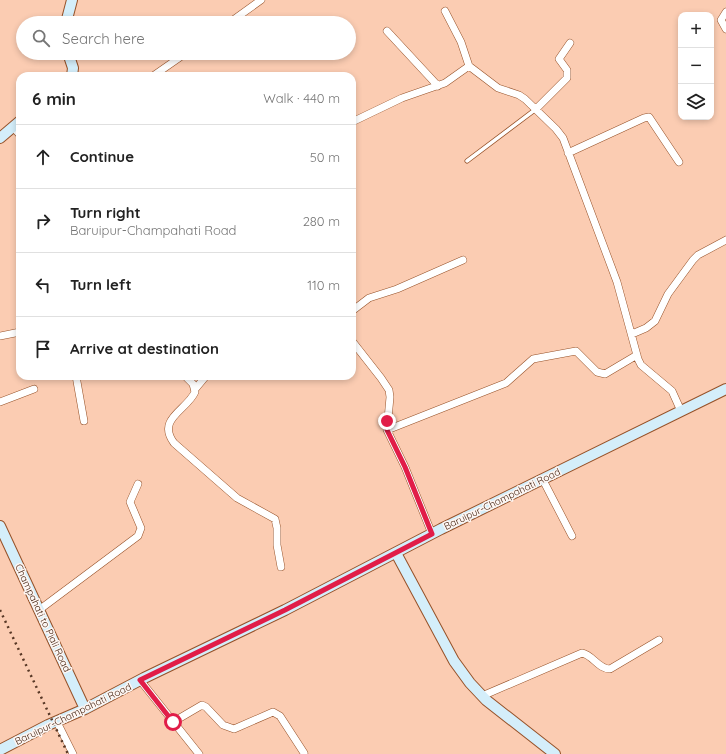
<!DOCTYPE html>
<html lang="en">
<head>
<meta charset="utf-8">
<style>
	body { margin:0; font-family:Quicksand,sans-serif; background:#f6f6f6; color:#222 }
	.controls { position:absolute; right:12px; top:12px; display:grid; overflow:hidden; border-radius:8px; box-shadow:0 2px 6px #0003 }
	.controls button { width:36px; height:36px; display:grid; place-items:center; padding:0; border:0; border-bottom:1px solid #e0e0e0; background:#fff; color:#222; font:20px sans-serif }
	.stop { position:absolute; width:12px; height:12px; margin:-9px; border:3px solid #e11d48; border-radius:50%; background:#fff }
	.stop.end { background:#e11d48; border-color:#fff; box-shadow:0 1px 4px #0008 }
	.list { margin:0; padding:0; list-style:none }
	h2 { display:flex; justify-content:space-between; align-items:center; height:52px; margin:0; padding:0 16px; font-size:17px }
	h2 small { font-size:13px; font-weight:400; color:#767676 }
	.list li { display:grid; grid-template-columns:26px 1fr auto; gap:12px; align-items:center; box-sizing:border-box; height:64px; padding:0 16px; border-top:1px solid #e0e0e0 }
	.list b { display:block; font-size:15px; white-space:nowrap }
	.list p { margin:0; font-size:13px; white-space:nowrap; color:#767676 }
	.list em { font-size:13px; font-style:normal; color:#767676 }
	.icon { flex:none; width:22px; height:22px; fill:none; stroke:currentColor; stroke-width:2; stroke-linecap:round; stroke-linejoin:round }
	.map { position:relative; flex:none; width:726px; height:754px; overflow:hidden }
	.search { position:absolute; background:#fff; box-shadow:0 2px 6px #0003; left:16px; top:16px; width:340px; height:44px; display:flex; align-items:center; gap:10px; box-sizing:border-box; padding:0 14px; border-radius:22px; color:#767676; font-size:15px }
	.panel { position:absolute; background:#fff; box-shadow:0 2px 6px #0003; left:16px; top:72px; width:340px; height:308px; border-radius:12px }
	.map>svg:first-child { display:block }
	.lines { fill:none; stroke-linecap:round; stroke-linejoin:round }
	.lane-casing { stroke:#965128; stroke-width:5 }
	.street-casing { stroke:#965128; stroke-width:8 }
	.secondary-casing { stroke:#965128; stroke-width:12 }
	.lane { stroke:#fff; stroke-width:3.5 }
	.street { stroke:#fff; stroke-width:7 }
	.secondary { stroke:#d4eefa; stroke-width:10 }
	.rail { stroke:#583826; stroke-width:2.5; stroke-dasharray:2 4; stroke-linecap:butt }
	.route { stroke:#e11d48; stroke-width:5 }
	.labels { text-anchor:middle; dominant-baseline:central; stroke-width:3; stroke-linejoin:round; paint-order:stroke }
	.street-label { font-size:10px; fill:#442615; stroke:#fff6f2 }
</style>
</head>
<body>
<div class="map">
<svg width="726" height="754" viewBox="0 0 726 754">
	<rect width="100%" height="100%" fill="#fbccb2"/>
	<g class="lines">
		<defs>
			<path id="lane" d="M467,161L536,109"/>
			<path id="street" d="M445,11L461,42L469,66
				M726,12L721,20L726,29
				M229,23L261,0
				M387,31L438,86
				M153,76L186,53
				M536,109L567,78V70L559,59L570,43
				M352,122L402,98L445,83L469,66L498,88L519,95L525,99L556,129L563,138L617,282L638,359L641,365L672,391L681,411
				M13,127L20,135
				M568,153L644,118L649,117L679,162
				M352,311L369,298L397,289L463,260
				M632,334L646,328L655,321L668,294L693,260L698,255L726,240
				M0,336L20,332
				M352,341L381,378L389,390L390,397L387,430L405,467L432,534
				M76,376L84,421
				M185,376L193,384L195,392C187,410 156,419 174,443L237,498L275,519L277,528V545L281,567
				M196,388L206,376
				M0,402L34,389
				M387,430L506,383L533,359L576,351L597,372L605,374L637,355
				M543,480L572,536
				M39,610L138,536L141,528L130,502L138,484
				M140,680L199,754
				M482,696L582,653C593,655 598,669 610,669L659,640
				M57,722L73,754
				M173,722L202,705L206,707L223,725L234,729L273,712L280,716L304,753"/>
			<path id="secondary" d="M66,23L72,0
				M68,53L73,68L72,76
				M0,138L20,121
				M0,526L85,709
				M396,553L454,661L470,683L486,700L555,754
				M0,750L48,725L85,709L144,678L285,610L441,529L726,389"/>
		</defs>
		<use href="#lane" class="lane-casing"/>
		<use href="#street" class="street-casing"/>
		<use href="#secondary" class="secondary-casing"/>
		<use href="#lane" class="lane"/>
		<use href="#street" class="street"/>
		<use href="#secondary" class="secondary"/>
		<path class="rail" d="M0,610L68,754"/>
	</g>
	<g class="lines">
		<path class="route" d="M173,722L140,680L285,610L432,534L405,467L387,430V421"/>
	</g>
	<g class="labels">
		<g class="street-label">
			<text transform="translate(502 499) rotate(-26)">Baruipur-Champahati Road</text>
			<text transform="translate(43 618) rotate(65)">Champahati to Piali Road</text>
			<text transform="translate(73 714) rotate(-26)">Baruipur-Champahati Road</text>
		</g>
	</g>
</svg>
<div class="controls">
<button>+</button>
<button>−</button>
<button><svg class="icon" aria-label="layers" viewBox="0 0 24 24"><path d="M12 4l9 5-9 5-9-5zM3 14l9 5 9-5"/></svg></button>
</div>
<div class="stop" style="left:173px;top:722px"></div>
<div class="stop end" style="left:387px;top:421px"></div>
<div class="search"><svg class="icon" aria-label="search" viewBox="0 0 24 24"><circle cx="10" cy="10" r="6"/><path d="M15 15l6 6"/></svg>Search here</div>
<section class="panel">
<h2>6 min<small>Walk · 440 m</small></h2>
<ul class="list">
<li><svg class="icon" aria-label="ahead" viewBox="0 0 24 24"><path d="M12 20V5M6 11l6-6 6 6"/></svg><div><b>Continue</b></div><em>50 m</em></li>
<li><svg class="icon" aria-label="right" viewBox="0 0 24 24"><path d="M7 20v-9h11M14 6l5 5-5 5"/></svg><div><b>Turn right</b><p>Baruipur-Champahati Road</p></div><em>280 m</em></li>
<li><svg class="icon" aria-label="left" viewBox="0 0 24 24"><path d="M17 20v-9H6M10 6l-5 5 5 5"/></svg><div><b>Turn left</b></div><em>110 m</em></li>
<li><svg class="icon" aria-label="arrive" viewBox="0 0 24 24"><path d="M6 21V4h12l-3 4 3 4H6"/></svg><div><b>Arrive at destination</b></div></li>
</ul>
</section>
</div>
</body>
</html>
